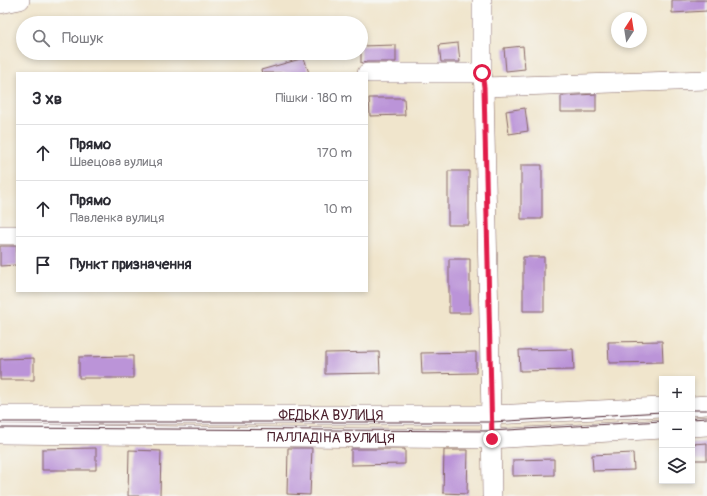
<!DOCTYPE html>
<html lang="uk">
<head>
<meta charset="utf-8">
<style>
	body { margin:0; font-family:Pangolin,sans-serif; background:#f2f2f3; color:#2b2b33 }
	.controls { position:absolute; right:12px; bottom:12px; display:grid; overflow:hidden; border-radius:0px; box-shadow:0 2px 6px #0003 }
	.controls button { width:36px; height:36px; display:grid; place-items:center; padding:0; border:0; border-bottom:1px solid #e1e1e2; background:#fff; color:#2b2b33; font:20px sans-serif }
	.compass { position:absolute; left:611px; top:12px; width:36px; height:36px; border-radius:50%; background:#fff; box-shadow:0 2px 6px #0003; rotate:12deg }
	.stop { position:absolute; width:12px; height:12px; margin:-9px; border:3px solid #e11d48; border-radius:50%; background:#fff }
	.stop.end { background:#e11d48; border-color:#fff; box-shadow:0 1px 4px #0008 }
	.list { margin:0; padding:0; list-style:none }
	h2 { display:flex; justify-content:space-between; align-items:center; height:52px; margin:0; padding:0 16px; font-size:17px }
	h2 small { font-size:13px; font-weight:400; color:#7c7c81 }
	.list li { display:grid; grid-template-columns:26px 1fr auto; gap:12px; align-items:center; box-sizing:border-box; height:56px; padding:0 16px; border-top:1px solid #e1e1e2 }
	.list b { display:block; font-size:15px; white-space:nowrap }
	.list p { margin:0; font-size:13px; white-space:nowrap; color:#7c7c81 }
	.list em { font-size:13px; font-style:normal; color:#7c7c81 }
	.icon { flex:none; width:22px; height:22px; fill:none; stroke:currentColor; stroke-width:2; stroke-linecap:round; stroke-linejoin:round }
	.map { position:relative; flex:none; width:707px; height:496px; overflow:hidden }
	.search { position:absolute; background:#fff; box-shadow:0 2px 6px #0003; left:16px; top:16px; width:352px; height:44px; display:flex; align-items:center; gap:10px; box-sizing:border-box; padding:0 14px; border-radius:22px; color:#7c7c81; font-size:15px }
	.panel { position:absolute; background:#fff; box-shadow:0 2px 6px #0003; left:16px; top:72px; width:352px; height:220px; border-radius:0px }
	.map>svg:first-child { display:block }
	.building { fill:#bb94d8 }
	.lines { fill:none; stroke-linecap:round; stroke-linejoin:round }
	.minor-casing { stroke:#846463; stroke-width:20 }
	.minor { stroke:#fff; stroke-width:19 }
	.tram { stroke:#4a1f2b; stroke-width:1 }
	.route { stroke:#e11d48; stroke-width:5 }
	.labels { text-anchor:middle; dominant-baseline:central; stroke-width:3; stroke-linejoin:round; paint-order:stroke }
	.street-label { font-size:14px; fill:#4a1f2b; stroke:#f6f6f2 }
</style>
</head>
<body>
<div class="map">
<svg width="707" height="496" viewBox="0 0 707 496">
	<rect width="100%" height="100%" fill="#f6f6f2"/>
	<filter id="ink" filterUnits="userSpaceOnUse"><feTurbulence type="fractalNoise" baseFrequency=".025" numOctaves="2"/><feDisplacementMap in="SourceGraphic" scale="8" xChannelSelector="R" yChannelSelector="G"/><feConvolveMatrix kernelMatrix="1 2 1 2 8 2 1 2 1" color-interpolation-filters="sRGB"/></filter>
	<filter id="wash" filterUnits="userSpaceOnUse"><feTurbulence type="fractalNoise" baseFrequency=".012" numOctaves="4" result="noise"/><feDisplacementMap in="SourceGraphic" scale="16" xChannelSelector="R" yChannelSelector="G"/><feGaussianBlur stdDeviation="0.9" result="paint"/><feColorMatrix in="noise" values="0 0 0 0 0 0 0 0 0 0 0 0 0 0 0 0 0 1.4 0 .05"/><feComposite in="paint" operator="in"/></filter>
	<g filter="url(#wash)">
		<rect width="100%" height="100%" fill="#f0e5cc"/>
		<g id="blocks">
			<path class="building" d="M672,0H707V11L672,13Z
				M458,43L460,62H441L439,45Z
				M396,45V62H367L361,63V46Z
				M523,46L525,69L506,71L504,48Z
				M304,58L309,73H262L261,70Z
				M596,94V112H561V96Z
				M369,98H404L405,115L370,116Z
				M525,108L528,131L509,134L506,111Z
				M521,165H542V219H521Z
				M448,171H469V225H448Z
				M0,246H17V265L0,266Z
				M523,257H544V311H523Z
				M449,259H470V313H449Z
				M662,341L663,362L609,363L608,342Z
				M573,349L574,370L520,371L519,350Z
				M379,352L380,373L325,374V353Z
				M476,352V373L422,374L421,353Z
				M133,356V378H79V357Z
				M34,358V380H0V359Z
				M707,443V460H692V444Z
				M96,448V470H42V449Z
				M288,448H312L310,495L287,494Z
				M351,449H405V464L351,465Z
				M129,450L161,451L160,496H128Z
				M444,450H468L467,494L443,493Z
				M633,453L634,470L593,471L592,455Z
				M554,459V475L513,476V460Z"/>
		</g>
	</g>
	<g filter="url(#ink)">
		<use href="#blocks" fill-opacity="0" stroke="#846463" stroke-width="1"/>
		<g class="lines">
			<defs>
				<g id="minor">
					<path d="M482,0V73L484,87L491,415L492,496"/>
					<path d="M0,4L20,0"/>
					<path d="M367,73H482"/>
					<path d="M484,87L707,80"/>
					<path d="M0,235H17"/>
					<path d="M692,406L707,405"/>
					<path id="s1" d="M0,415H491L662,407"/>
					<path d="M692,427L707,426"/>
					<path id="s2" d="M0,434L491,439L662,429"/>
				</g>
			</defs>
			<use href="#minor" class="minor-casing"/>
			<use href="#minor" class="minor"/>
			<path class="tram" d="M692,410H707
				M692,419L707,418
				M0,422H491L662,412
				M0,428L491,431L662,421"/>
		</g>
	</g>
	<g class="lines" filter="url(#ink)">
		<path class="route" d="M482,73L484,87L492,439"/>
	</g>
	<g class="labels">
		<g class="street-label">
			<text stroke="none"><textPath href="#s1" startOffset="331">ФЕДЬКА ВУЛИЦЯ</textPath></text>
			<text stroke="none"><textPath href="#s2" startOffset="331">ПАЛЛАДІНА ВУЛИЦЯ</textPath></text>
		</g>
	</g>
</svg>
<div class="controls">
<button>+</button>
<button>−</button>
<button><svg class="icon" aria-label="layers" viewBox="0 0 24 24"><path d="M12 4l9 5-9 5-9-5zM3 14l9 5 9-5"/></svg></button>
</div>
<svg class="compass" viewBox="-18 -18 36 36"><path d="M0-13l5 13h-10z" fill="#e53935"/><path d="M0 13l5-13h-10z" fill="#7c7c81"/></svg>
<div class="stop" style="left:482px;top:73px"></div>
<div class="stop end" style="left:492px;top:439px"></div>
<div class="search"><svg class="icon" aria-label="search" viewBox="0 0 24 24"><circle cx="10" cy="10" r="6"/><path d="M15 15l6 6"/></svg>Пошук</div>
<section class="panel">
<h2>3 хв<small>Пішки · 180 m</small></h2>
<ul class="list">
<li><svg class="icon" aria-label="ahead" viewBox="0 0 24 24"><path d="M12 20V5M6 11l6-6 6 6"/></svg><div><b>Прямо</b><p>Швецова вулиця</p></div><em>170 m</em></li>
<li><svg class="icon" aria-label="ahead" viewBox="0 0 24 24"><path d="M12 20V5M6 11l6-6 6 6"/></svg><div><b>Прямо</b><p>Павленка вулиця</p></div><em>10 m</em></li>
<li><svg class="icon" aria-label="arrive" viewBox="0 0 24 24"><path d="M6 21V4h12l-3 4 3 4H6"/></svg><div><b>Пункт призначення</b></div></li>
</ul>
</section>
</div>
</body>
</html>
